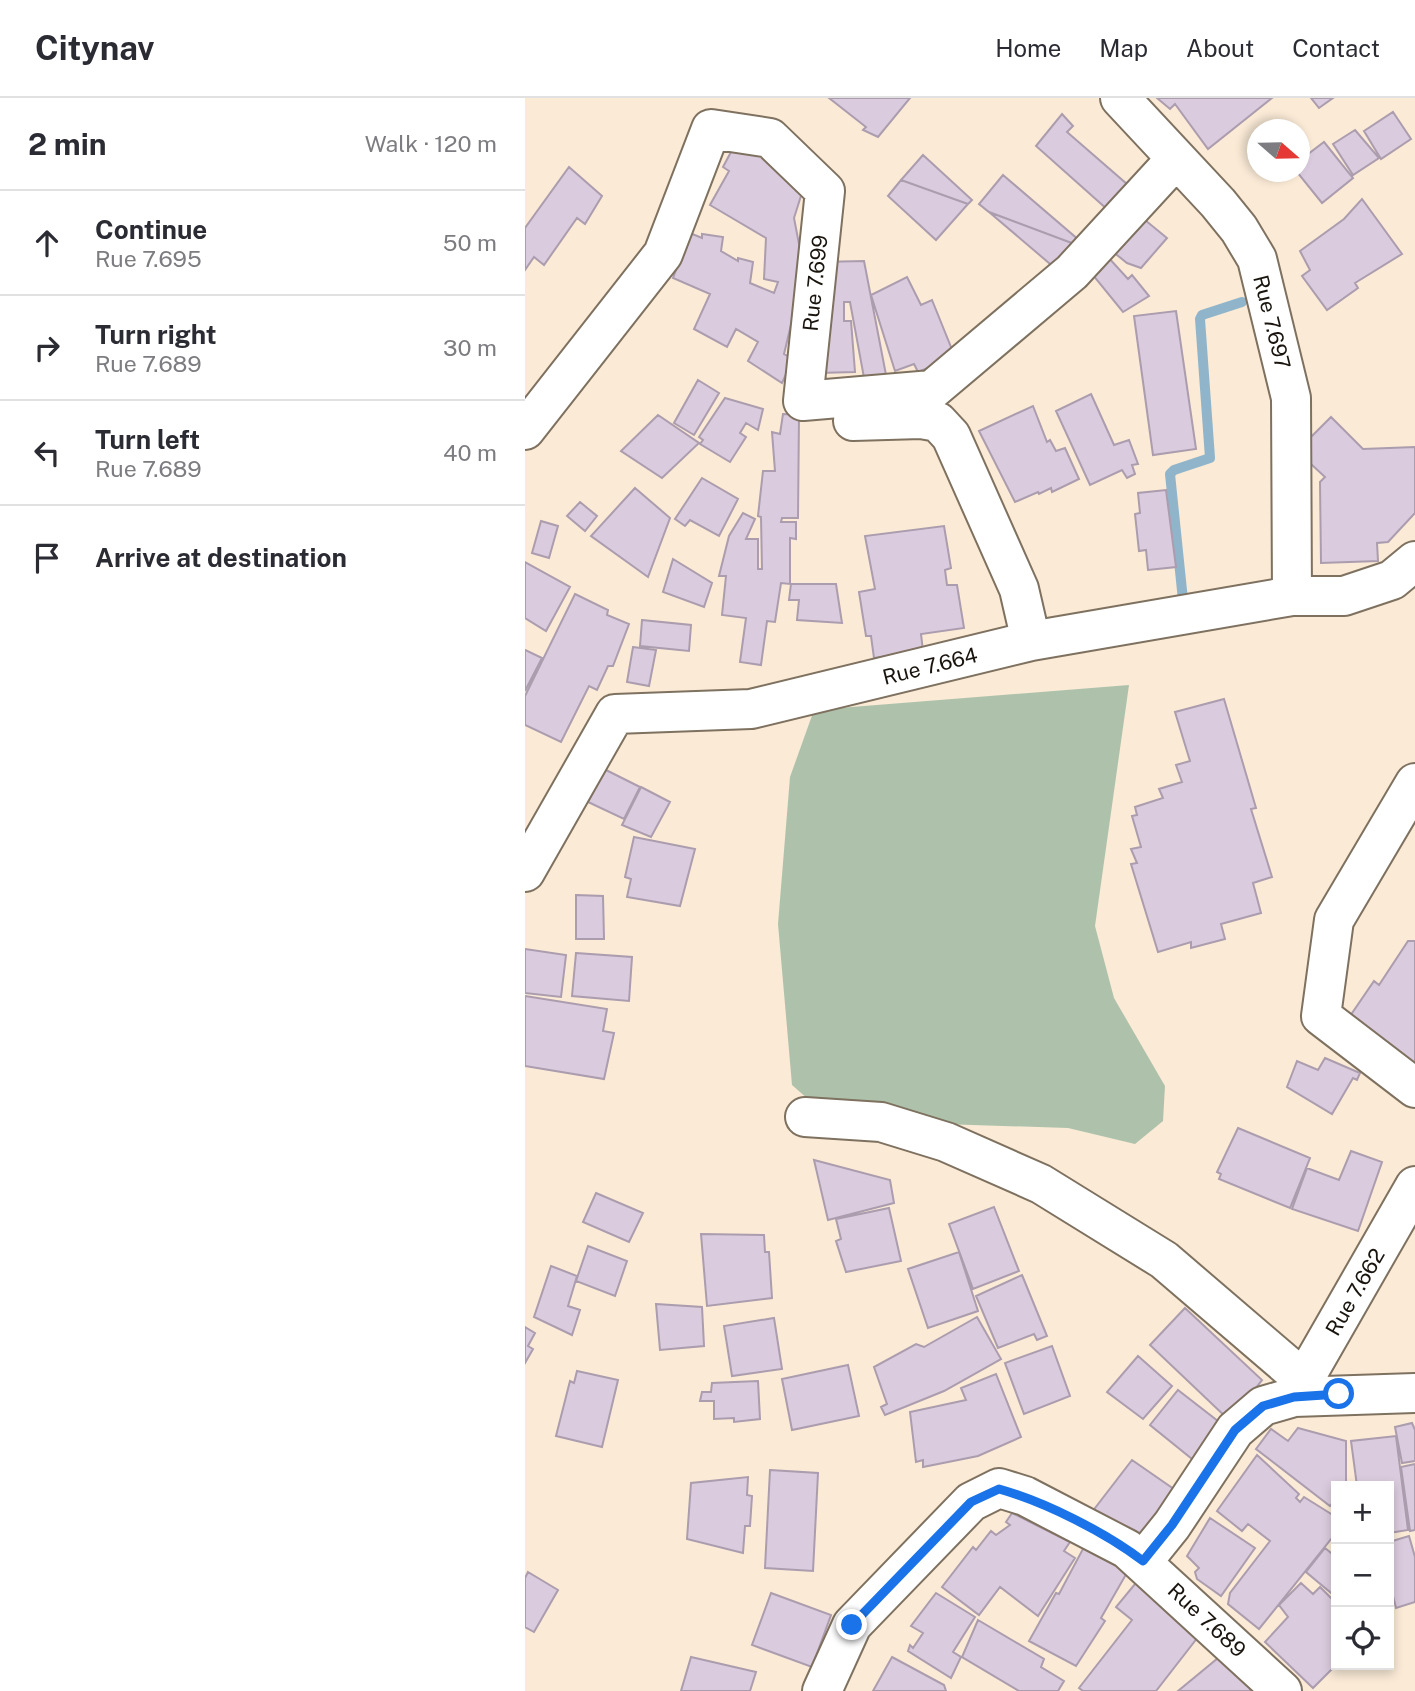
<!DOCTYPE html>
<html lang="en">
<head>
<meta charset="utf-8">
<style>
	body { margin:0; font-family:"Public Sans",sans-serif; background:#f7f7f7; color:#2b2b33 }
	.controls { position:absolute; right:21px; bottom:21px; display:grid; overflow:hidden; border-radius:0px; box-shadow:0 4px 10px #0003 }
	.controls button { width:63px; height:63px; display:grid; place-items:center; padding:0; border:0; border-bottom:2px solid #e1e1e2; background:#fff; color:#2b2b33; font:35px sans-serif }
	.compass { position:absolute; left:722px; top:21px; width:63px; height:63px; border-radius:50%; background:#fff; box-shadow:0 4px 10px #0003; rotate:110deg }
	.stop { position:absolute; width:21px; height:21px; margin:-16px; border:5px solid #1a73e8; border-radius:50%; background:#fff }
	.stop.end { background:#1a73e8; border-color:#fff; box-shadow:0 2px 7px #0008 }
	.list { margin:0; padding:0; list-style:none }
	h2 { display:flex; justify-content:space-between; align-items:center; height:91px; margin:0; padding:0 28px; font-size:30px }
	h2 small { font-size:23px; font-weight:400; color:#7c7c81 }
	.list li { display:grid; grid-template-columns:46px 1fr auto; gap:21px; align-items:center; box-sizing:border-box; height:105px; padding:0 28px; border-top:2px solid #e1e1e2 }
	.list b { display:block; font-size:26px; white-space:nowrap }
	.list p { margin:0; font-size:23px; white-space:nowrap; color:#7c7c81 }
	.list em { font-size:23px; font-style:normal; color:#7c7c81 }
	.icon { flex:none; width:38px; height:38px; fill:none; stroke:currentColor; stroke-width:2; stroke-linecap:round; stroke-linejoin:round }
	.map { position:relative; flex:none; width:890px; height:1593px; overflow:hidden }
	header { display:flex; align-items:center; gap:42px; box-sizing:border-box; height:98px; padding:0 35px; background:#fff; border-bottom:2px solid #e1e1e2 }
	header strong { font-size:33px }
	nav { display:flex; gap:38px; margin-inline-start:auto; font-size:24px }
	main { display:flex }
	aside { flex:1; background:#fff }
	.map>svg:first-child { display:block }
	.green { fill:#aec2ab }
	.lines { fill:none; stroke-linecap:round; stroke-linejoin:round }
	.stream { stroke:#90b5ca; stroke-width:10 }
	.building { fill:#dbcbde; stroke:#ab9cae; stroke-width:2 }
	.minor-casing { stroke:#7e715f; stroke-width:42 }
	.minor { stroke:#fff; stroke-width:38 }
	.route { stroke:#1a73e8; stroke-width:9 }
	.labels { text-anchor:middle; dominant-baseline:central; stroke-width:5; stroke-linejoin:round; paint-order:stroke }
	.street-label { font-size:21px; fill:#19140d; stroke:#fff }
</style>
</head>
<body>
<header>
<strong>Citynav</strong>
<nav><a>Home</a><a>Map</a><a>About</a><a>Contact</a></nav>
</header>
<main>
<aside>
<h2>2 min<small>Walk · 120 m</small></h2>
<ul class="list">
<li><svg class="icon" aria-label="ahead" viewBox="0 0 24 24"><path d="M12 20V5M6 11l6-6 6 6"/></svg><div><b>Continue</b><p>Rue 7.695</p></div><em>50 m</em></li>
<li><svg class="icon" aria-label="right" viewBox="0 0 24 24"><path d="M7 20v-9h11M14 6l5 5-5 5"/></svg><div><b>Turn right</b><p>Rue 7.689</p></div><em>30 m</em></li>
<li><svg class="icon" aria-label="left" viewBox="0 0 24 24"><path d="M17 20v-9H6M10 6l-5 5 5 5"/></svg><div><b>Turn left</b><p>Rue 7.689</p></div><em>40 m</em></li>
<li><svg class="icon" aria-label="arrive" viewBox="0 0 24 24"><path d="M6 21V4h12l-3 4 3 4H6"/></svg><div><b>Arrive at destination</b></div></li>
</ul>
</aside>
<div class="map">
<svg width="890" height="1593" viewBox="0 0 890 1593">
	<rect width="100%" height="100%" fill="#faead6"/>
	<path class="green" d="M604,587L570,828L589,900L640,988L638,1023L610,1046L543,1030L356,1024L292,1009L267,987L253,826L265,679L289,612Z"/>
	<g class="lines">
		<path class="stream" d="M658,502L645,376L649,372L685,360L675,221L677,217L717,204"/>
	</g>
	<path class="building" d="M304,0H385L353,39L338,32L341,29Z
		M632,0H747L683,51L650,6L645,11Z
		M786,0H808L794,10Z
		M868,14L886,41L856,61L839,33Z
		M537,16L548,28L542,34L603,87L583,112L511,48Z
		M830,32L854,60L828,77L808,46Z
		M214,39L281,82L269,120L279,172L259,256L268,261L257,285L223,263L233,244L211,231L202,249L169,231L185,196L148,180L165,135L177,140V136L198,139L196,153L213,163V160L228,164L225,185L249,195L253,184L239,181L241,140L185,107L204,73L198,69Z
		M799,44L828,80L797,105L772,74H774V63Z
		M398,57L447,102L443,106L376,82Z
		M44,69L77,98L60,126L52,120L19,167L9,159L0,172V130Z
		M478,77L555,143L552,147L464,114L454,106Z
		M376,82L443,106L411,142L363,98Z
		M837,101L877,156L830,185L833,190L802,212L777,178L785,172L775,153L819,121Z
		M464,114L552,147L531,171Z
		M620,122L642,140L616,170L602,165L582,149Z
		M582,158L603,181L607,177L624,198L598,214L563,171Z
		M339,163L362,282L340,285L325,204H319V223H326L330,274L292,275L294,164Z
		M382,179L396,207L407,202L430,259L393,274L389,266L370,273L346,197Z
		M651,213L671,351L628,357L609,218Z
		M173,282L194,295L169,337L149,325Z
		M566,296L589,347L604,342L613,366L607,367L610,376L602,380L597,372L565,387L531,313Z
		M200,300L238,311L233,332L221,325L215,335L221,339L205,364L175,346L178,342L174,339Z
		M508,308L522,344L525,342L531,353L540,350L554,381L527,394L526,390L514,396L513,394L490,404L454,333Z
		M258,316L274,317L273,420H257L256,424H271V441L265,440V486L256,485L250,524L242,523L236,567L215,564L221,520L197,517L201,478H194L204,438L218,415L230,421L221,441H233V471H237L236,419L233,418L238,373H250L247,334L255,336Z
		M133,317L174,345L137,380L96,353Z
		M806,319L838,351L890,349V415L863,444L852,445L853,463L796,465L795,384L800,379L772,353Z
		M177,380L213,401L194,438L165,422L160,428L150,421Z
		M110,390L145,420L123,479L66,438Z
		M641,392L651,469L623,472L621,452L614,453L610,416L615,415L613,395Z
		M55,404L72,418L60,433L42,418Z
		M16,423L33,428L24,460L7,455Z
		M419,428L426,470L420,472L422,487H432L439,530L396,536L398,553L349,560L346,538H341L334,494L350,491L340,438Z
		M148,461L187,485L179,509L138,494Z
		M0,464L45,489L21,533L0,520Z
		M266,486H311L317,525L272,522L274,502H264Z
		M50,496L83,512L82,517L104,526L88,568H83L72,592L64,588L36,644L0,627V598Z
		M117,522L166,527L164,553L115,548Z
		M108,549L131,552L124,588L102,584Z
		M0,552L17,560L0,593Z
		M699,601L731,710L726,711L747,779L728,785L736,815L696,826L700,841L666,850V844L633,854L606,766L612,765L606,751L616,749L607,718L612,717L610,709L638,700L634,691L657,684L651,667L665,663L650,614Z
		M79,671L115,689L99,721L63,704Z
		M116,689L145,704L126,739L97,727Z
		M109,739L170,751L155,808L102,799L106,781L100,779Z
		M51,797L78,798L79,841H51Z
		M883,843H890V966L823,921L849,883L854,887Z
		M0,851L41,857L36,899L0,895Z
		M51,855L107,859L104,903L47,898Z
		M0,898L82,911L78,933L89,935L79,981L0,968Z
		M800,960L835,975L832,982L828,980L807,1016L762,989L772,963L793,972Z
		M713,1030L785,1060L765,1110L694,1081L696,1076L692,1074Z
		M826,1053L857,1064L833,1133L767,1111L782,1070L814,1082Z
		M289,1062L365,1082L369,1105L303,1122Z
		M71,1095L118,1115L104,1144L58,1124Z
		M469,1109L494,1173L448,1191L424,1126Z
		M364,1110L376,1163L321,1174L311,1143L316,1141L311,1121Z
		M176,1136L239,1137L240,1154H244L247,1200L182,1208Z
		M63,1148L102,1163L90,1198L51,1183Z
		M434,1154L453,1213L403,1230L383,1171Z
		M26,1168L52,1178L43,1208L55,1212L47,1237L9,1219Z
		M497,1177L522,1238L512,1242L509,1236L473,1250L451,1198Z
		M131,1206L177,1209L179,1248L135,1252Z
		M660,1210L737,1282L705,1323L625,1247Z
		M452,1219L476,1261L419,1293L360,1317L356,1309L362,1306L349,1269L391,1246L399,1249Z
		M249,1220L257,1271L207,1278L199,1228Z
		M0,1229L10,1235L3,1248L8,1251L0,1265Z
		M527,1248L545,1298L499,1316L480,1265Z
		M613,1258L647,1288L618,1321L582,1294Z
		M323,1267L334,1318L267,1332L257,1281Z
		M52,1273L93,1282L77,1349L31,1338L45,1283L49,1285Z
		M471,1276L496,1339L453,1358L398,1369V1362L391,1364L385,1314L441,1302L436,1290Z
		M233,1283L235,1321L209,1324V1320L189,1321V1303H175L177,1294H186L187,1285Z
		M653,1292L698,1327L672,1365L625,1327Z
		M887,1325L890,1332V1363L877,1365L870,1329Z
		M773,1330L821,1343V1388H811V1400L805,1408L731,1351L746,1331L763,1343Z
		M871,1338L883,1432L864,1435V1388H832L826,1343Z
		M732,1357L774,1396L771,1400L775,1404L779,1399L811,1419V1435L734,1531L703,1506L705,1495L745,1443L723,1426L717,1433L692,1413Z
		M607,1362L656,1396L617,1450L567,1414Z
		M890,1366V1432L885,1433L876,1369Z
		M245,1372L293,1375L288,1473L240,1470Z
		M223,1379L222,1397L227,1398L225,1428H220L218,1455L162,1441L166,1385Z
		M487,1415L545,1444L539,1453L550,1460L513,1518L475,1489L454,1517L417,1489L448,1449L451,1452L466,1433L471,1437L485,1427L481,1424Z
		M685,1420L730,1450L696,1498L672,1481L670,1474L674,1470L662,1458Z
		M884,1438L890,1459V1504L871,1510L864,1482V1444Z
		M559,1449L603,1473L576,1520L580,1523L551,1568L504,1543L531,1495L534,1496Z
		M800,1450L811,1459V1499L781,1474Z
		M3,1474L33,1492L9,1534L0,1529V1480Z
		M615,1480L680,1530L631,1593H558L554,1590L607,1522L591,1509Z
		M776,1485L788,1496L795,1489L811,1505V1567L788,1590L740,1544L763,1519L754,1507Z
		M246,1495L306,1517L287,1569L227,1547Z
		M411,1495L450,1519L428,1554L436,1559L426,1580L383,1553L385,1547L388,1550L398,1535L386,1528Z
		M453,1522L519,1561L516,1569L539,1583L533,1593H494L437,1559Z
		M704,1551L733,1585L724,1593H653Z
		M166,1559L231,1574L225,1593H156Z
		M367,1559L419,1587L421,1593H348Z"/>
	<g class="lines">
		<defs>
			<path id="minor" d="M595,0L693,105L714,131L732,161L766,300L767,498
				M328,323L396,321L413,324L426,338L494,491L506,543
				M0,332L138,156L186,31L245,40L300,93L278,303L407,292L547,174L651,61
				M890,685L809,822L796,918L890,990
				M0,774L90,616L226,611L506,543L767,498H819L867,482L890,463
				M280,1019L356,1024L421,1044L516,1086L639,1162L779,1282
				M769,1299L890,1088
				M618,1463L647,1427L710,1332L738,1308L769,1299L890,1295
				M297,1593L327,1527L446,1404L474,1390L500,1398L602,1451L757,1593"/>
		</defs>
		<use href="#minor" class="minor-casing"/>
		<use href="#minor" class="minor"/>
	</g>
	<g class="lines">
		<path class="route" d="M327,1527L446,1404L474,1391C520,1404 580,1434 618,1463L647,1427L710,1332L738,1308L769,1299L814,1296"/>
	</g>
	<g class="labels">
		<g class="street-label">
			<text transform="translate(290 185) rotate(-84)">Rue 7.699</text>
			<text transform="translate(747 224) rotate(76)">Rue 7.697</text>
			<text transform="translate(405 568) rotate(-14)">Rue 7.664</text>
			<text transform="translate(830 1194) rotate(-60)">Rue 7.662</text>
			<text transform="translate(682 1522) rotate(43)">Rue 7.689</text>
		</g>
	</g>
</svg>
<div class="controls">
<button>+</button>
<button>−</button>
<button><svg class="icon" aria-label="locate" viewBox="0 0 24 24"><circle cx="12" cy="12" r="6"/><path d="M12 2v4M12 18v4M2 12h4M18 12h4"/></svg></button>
</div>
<svg class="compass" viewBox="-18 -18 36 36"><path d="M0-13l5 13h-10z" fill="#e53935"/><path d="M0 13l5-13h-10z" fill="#7c7c81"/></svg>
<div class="stop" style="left:814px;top:1296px"></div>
<div class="stop end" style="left:327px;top:1527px"></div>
</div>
</main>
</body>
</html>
